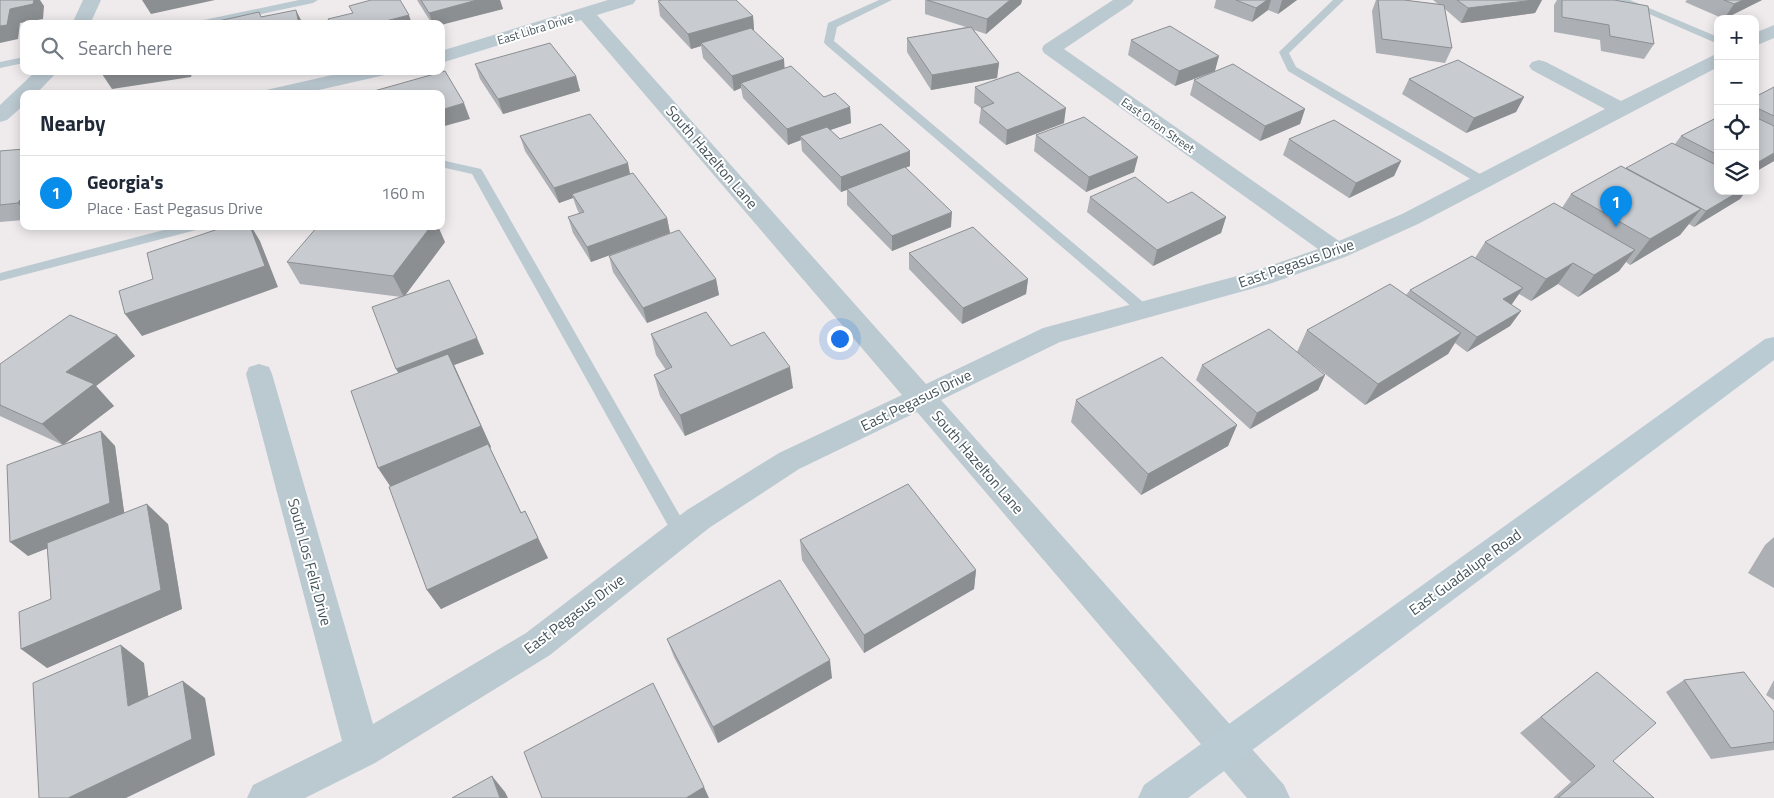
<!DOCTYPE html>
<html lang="en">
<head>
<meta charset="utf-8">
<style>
	body { margin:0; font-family:"Titillium Web",sans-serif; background:#f2f2f3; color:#1f2937 }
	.controls { position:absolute; right:15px; top:15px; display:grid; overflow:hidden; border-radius:10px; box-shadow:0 2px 12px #0003 }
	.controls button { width:45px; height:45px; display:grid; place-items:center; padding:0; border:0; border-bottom:1px solid #e0e1e3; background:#fff; color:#1f2937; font:25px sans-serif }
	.you { position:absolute; left:839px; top:338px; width:18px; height:18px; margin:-12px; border:4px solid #fff; border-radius:50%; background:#1a73e8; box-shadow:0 0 0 8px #1a73e833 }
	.badge { display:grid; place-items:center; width:32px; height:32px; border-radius:50%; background:#098deb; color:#fff; font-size:16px; font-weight:700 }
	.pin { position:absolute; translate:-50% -41px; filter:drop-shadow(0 1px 2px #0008) }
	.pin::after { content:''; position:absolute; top:26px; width:18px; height:15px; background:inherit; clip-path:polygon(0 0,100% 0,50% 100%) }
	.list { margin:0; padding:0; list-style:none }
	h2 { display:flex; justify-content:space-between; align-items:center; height:65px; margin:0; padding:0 20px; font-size:21px }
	h2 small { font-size:16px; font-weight:400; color:#747a83 }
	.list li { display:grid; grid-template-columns:32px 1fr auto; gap:15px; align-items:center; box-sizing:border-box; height:75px; padding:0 20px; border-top:1px solid #e0e1e3 }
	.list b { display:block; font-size:19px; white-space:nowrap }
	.list p { margin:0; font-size:16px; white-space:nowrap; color:#747a83 }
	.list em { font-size:16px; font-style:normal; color:#747a83 }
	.icon { flex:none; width:28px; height:28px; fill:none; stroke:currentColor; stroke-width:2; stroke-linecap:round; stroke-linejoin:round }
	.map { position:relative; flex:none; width:1774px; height:798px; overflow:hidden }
	.search { position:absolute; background:#fff; box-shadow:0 2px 12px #0003; left:20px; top:20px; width:425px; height:55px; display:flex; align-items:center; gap:12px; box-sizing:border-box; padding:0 18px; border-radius:10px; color:#747a83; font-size:19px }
	.panel { position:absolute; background:#fff; box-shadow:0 2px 12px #0003; left:20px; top:90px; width:425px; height:140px; border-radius:10px }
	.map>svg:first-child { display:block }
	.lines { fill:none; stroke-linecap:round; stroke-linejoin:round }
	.lane { fill:#bbc9d0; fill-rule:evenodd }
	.street { fill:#bbc9d0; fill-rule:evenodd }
	.secondary { fill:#bacbd4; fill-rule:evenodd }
	.wall { fill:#acafb4 }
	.shaded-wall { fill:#8c8f92 }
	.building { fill:#c8ccd1; stroke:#8c8f92 }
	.labels { text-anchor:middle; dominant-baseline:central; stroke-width:4; stroke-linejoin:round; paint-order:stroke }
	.far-street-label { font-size:12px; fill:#43535a; stroke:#fff }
	.street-label { font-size:15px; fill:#43535a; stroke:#fff }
</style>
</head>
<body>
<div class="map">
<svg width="1774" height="798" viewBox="0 0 1774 798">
	<rect width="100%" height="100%" fill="#efebec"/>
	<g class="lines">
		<path class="lane" d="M299,0H318L313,3L214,24H194L199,21Z
			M879,0H892L837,27L834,41L1149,307L1151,310L1149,313H1139L825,44L824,42L828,23Z
			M1333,0H1344L1289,53L1296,67L1487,178L1489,181L1487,184H1479L1288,71L1279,52Z
			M1617,0H1630L1718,37V44Z
			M24,57V63L0,68V62Z
			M441,160L481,169L483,172L687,528L689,533L687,538L681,540L675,538L472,174L441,167Z
			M179,226H202L200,229L0,281V273Z"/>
		<path class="street" d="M83,0H101L90,24H72Z
			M608,0H636L633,4L597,15L926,384L1043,328L1252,272L1318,249L1044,53L1042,49L1044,45L1113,0H1134L1131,4L1064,49L1339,241L1402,214L1605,109L1532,70L1529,66L1532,62L1539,60L1546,62L1621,101L1718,53V67L1418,224L1345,257L1269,284L1060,342L941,400L1284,785L1290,798H1247L917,412L799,469L709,528L550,655L375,763L305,798H247L253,785L342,741L246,374L249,367L259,364L269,367L272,374L373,724L526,633L687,510L779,453L902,395L581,20L441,63V51Z
			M1774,25V38L1755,46V33Z
			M36,71H58L36,94H24V105L7,120L0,122V105Z
			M350,71H388L385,75L301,94H263L266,90Z"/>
		<path class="secondary" d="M1774,337V360L1188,798H1138L1144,785L1765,339Z"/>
	</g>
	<path class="wall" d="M417,0H500L503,9L441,24H432Z
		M925,0H1022L1021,4L986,34L974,30L999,63L997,78L931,90L907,52V38L966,27L925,14Z
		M1216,0H1297L1278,14L1268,10L1252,22L1214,8Z
		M1376,0H1404L1438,4L1433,0H1542L1535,13L1461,23L1445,9L1452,48L1445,63L1376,53L1372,11Z
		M1557,0H1614L1654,44L1644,59L1601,51L1600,40L1554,32V5Z
		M1687,0H1762L1724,19L1685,2Z
		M658,1L753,16L754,30L753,31L784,69L824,97L850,107L851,123L830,130L840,139L910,166L905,168L951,227L892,251L847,205V190L841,192L802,151L801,140L788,145L743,98L741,88L734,91L703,58L701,46L691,49L660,16Z
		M1131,40L1215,71L1175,86L1128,55Z
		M475,64L576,76L580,91L503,114L480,79Z
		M1409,79L1524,97L1516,112L1466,133L1402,94Z
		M1194,80L1305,109L1300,124L1260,141L1190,95Z
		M975,87L1064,123L1006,145L979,123L981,108L974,103Z
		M1774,87V161L1755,172V97Z
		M1718,117V191H1746L1740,199L1694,227L1689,224L1680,235L1630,265L1626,262L1619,271L1578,297L1558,284L1531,301L1519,294L1511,305L1521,311L1510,326L1467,352L1455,343L1448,354L1365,405L1297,352L1307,330L1406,295L1410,290L1475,258L1485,242L1562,208L1571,194L1625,169L1675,144L1681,136Z
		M1036,135L1134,172L1086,192L1034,151Z
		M520,136L630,174L667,218L670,233L591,262L573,233L568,217L579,213L577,209L573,198L559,203L525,151Z
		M1289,139L1401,161L1394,176L1349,198L1283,155Z
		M24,149V220L0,222V151Z
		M1090,197L1168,203L1226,217L1221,233L1153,266L1087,212Z
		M445,242L405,295L484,354L454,365L491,447L490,448L521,513L548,558L441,609L427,590L390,486L399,373L401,297L300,284L287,262Z
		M909,253L1028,279L1026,294L962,324L909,269Z
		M609,256L716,279L719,295L647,323L613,272Z
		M651,334L731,346L793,388L685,436L660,396L654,375L666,370L656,355Z
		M117,335L135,356L96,386L114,406L64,444L101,431L115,446L124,513L168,524L182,609L47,668L51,599L47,548L28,556L63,445L0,416V364Z
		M1202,365L1325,375L1318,390L1250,429L1196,380Z
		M1076,400L1237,425L1228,446L1141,495L1071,422Z
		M1774,537V588L1748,573L1765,545Z
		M800,540L976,570L974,589L864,653L802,560Z
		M667,639L832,678L718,743L674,657Z
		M1597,672L1613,761L1654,798H1553L1571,782L1520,733Z
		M1684,680L1774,712V750L1711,759L1666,692Z
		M1774,680V700L1766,695Z"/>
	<path class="shaded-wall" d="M34,0H40L44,6L43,19L20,23L18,39L0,43V26L10,9Z
		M142,0H215L151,14Z
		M477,0H500L503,9L441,25V24H433L429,13Z
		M1010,0H1022L1021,4L986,34L987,19Z
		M1267,0H1271L1268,10L1252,22L1256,8Z
		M1282,0H1297L1278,14Z
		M1534,0H1542L1535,13L1461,23L1468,8Z
		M1743,0H1762L1724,19L1734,4Z
		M296,10L303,24H299Z
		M409,15L412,24H374Z
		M753,16L754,30L703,45L701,43V46L691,49L688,34Z
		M1219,56L1215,71L1175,86L1179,71Z
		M784,59L785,74L741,83V88L734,91L732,76Z
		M999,63L997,78L931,90L932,75Z
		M118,71H193L191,77L112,89L102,74Z
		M225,71H240L227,74Z
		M576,76L580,91L503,114L498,99Z
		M1524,97L1516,112L1466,133L1474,118Z
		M464,103L470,119L441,127V110Z
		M850,107L851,123L804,139L800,136L801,140L788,145L787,129Z
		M1066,108L1064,123L1006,145L1007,130Z
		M1305,109L1300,124L1260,141L1265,126Z
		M910,151V166L841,192V177Z
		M1774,153V161L1755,172V164Z
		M1138,157L1134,172L1086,192L1089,177Z
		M1401,161L1394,176L1349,198L1356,183Z
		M628,163L631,179L572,194L573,198L559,203L554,188Z
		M1740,191H1746L1740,199L1694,227L1706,211Z
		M24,194V211L18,203Z
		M1701,209L1680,235L1630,265L1650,239Z
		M952,212L951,227L892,251V236Z
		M1226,217L1221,233L1153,266L1157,250Z
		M667,218L670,233L591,262L587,247Z
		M250,226H251L260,241L278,287L142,336L125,314Z
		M431,226H438L445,242L404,297L393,276Z
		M1635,250L1619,271L1578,297L1594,275Z
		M1573,263L1558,284L1531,301L1546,279Z
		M716,279L719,295L647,323L643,308Z
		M1028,279L1026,294L962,324L963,308Z
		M1523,288L1512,304L1493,315L1503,299Z
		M1521,311L1510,326L1467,352L1477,337Z
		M1461,333L1448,354L1365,405L1378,384Z
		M117,335L135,356L96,386L114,406L63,445L42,424L66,372Z
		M477,338L484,354L454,365L491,447L490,448L531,533L392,489L378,468L405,384L396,369Z
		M790,367L793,388L685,436L680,415Z
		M1325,375L1318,390L1250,429L1257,413Z
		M1237,425L1228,446L1141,495L1148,474Z
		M101,431L115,446L125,518L28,556L10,542Z
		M147,504L168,524L182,609L47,668L21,649Z
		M525,511L548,558L441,609L427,590Z
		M976,570L974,589L864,653V635Z
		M121,645L144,663L152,723L128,706Z
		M830,660L832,678L718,743L713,727Z
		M183,681L205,698L215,755L126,798H68Z
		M492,776L505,792L508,798H500Z
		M704,787L709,798H686Z"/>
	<path class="building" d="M0,0H34L33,4L10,9L7,25L0,26Z
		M371,0H400L409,15L374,24H331L328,19L353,13L349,6Z
		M421,0H477L429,13Z
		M662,0H736L753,16L688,34L658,1Z
		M927,0H1010L987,19Z
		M1236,0H1267L1256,8Z
		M1378,0H1404L1444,5L1452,48L1382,39Z
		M1457,0H1534L1468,8Z
		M1562,0H1614L1648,6L1654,44L1610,36L1609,25L1562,17Z
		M1724,0H1743L1734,4Z
		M296,10L299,24H214V22L259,12L261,17Z
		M1170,26L1219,56L1179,71L1131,40Z
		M971,27L999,63L932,75L907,38Z
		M751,28L784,59L732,76L701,43Z
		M550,43L576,76L498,99L475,64Z
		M1458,60L1524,97L1474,118L1409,79Z
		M1233,64L1305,109L1265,126L1194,80Z
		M791,66L824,97L835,93L850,107L787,129L741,83Z
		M103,71H118L102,74Z
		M445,71L464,103L441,110V94H367V93Z
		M1018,72L1066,108L1007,130L981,108L994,103L975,87Z
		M1774,87V116L1755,107V97Z
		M590,114L628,163L554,188L520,136Z
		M1084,117L1138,157L1089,177L1036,135Z
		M1718,117V155L1681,136Z
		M1755,117L1774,126V153L1755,164Z
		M1334,120L1401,161L1356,183L1289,139Z
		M881,124L910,151L841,177L800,136L827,127L840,139Z
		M1672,143L1718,166V191H1740L1706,211L1626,168Z
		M24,149V194L18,203L0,205V151Z
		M1621,166L1701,209L1650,239L1571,194Z
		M905,167L952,212L892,236L847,189Z
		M633,173L667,218L587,247L568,217L584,212L572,194Z
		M1135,177L1168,203L1192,192L1226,217L1157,250L1090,197Z
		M1554,203L1635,250L1594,275L1573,263L1546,279L1485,242Z
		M227,226H250L265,266L125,314L119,291L153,279L147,253Z
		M318,226H431L393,276L287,262Z
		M973,227L1028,279L963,308L909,253Z
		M679,230L716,279L643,308L609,256Z
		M1472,256L1523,288L1503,299L1521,311L1477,337L1410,290Z
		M449,280L477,338L396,369L372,307Z
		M1390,284L1461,333L1378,384L1307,330Z
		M706,312L731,346L764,332L790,367L680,415L654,375L672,367L651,334Z
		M70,315L117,335L66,372L94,384L42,424L0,405V364Z
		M1269,329L1325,375L1257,413L1202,365Z
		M448,354L481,426L378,468L351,391Z
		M1162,357L1237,425L1148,474L1076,400Z
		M101,431L110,503L10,542L7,465Z
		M488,444L521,513L525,511L538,538L427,590L389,487Z
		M908,484L976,570L864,635L800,540Z
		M147,504L161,590L21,649L19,612L51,599L47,543Z
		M780,580L830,660L713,727L667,639Z
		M121,645L128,706L183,681L192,739L68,798H39L33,683Z
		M1597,672L1656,723L1613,761L1654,798H1558L1595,766L1541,717Z
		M1744,672L1774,712V742L1731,748L1684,680Z
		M653,683L704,787L686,798H542L524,752Z
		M492,776L500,798H452Z"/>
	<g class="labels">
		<g class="far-street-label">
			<text transform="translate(535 29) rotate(-17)">East Libra Drive</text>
			<text transform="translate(1158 125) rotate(35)">East Orion Street</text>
		</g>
		<g class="street-label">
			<text transform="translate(712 157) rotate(49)">South Hazelton Lane</text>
			<text transform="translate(1296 263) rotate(-19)">East Pegasus Drive</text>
			<text transform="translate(916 400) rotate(-26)">East Pegasus Drive</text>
			<text transform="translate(978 462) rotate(49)">South Hazelton Lane</text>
			<text transform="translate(310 562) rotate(75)">South Los Feliz Drive</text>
			<text transform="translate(1465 572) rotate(-36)">East Guadalupe Road</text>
			<text transform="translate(574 614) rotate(-37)">East Pegasus Drive</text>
		</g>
	</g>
</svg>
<div class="controls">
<button>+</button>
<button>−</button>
<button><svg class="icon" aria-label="locate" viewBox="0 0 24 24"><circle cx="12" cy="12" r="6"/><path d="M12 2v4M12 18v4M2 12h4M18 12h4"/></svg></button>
<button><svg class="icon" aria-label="layers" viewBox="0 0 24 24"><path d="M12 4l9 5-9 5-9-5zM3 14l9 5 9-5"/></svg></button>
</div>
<div class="you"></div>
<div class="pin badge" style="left:1616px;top:227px">1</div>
<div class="search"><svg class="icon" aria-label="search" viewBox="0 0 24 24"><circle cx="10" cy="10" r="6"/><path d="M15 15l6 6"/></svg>Search here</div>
<section class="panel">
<h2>Nearby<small></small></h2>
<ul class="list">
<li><span class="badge">1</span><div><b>Georgia's</b><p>Place · East Pegasus Drive</p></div><em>160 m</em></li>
</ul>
</section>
</div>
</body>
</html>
